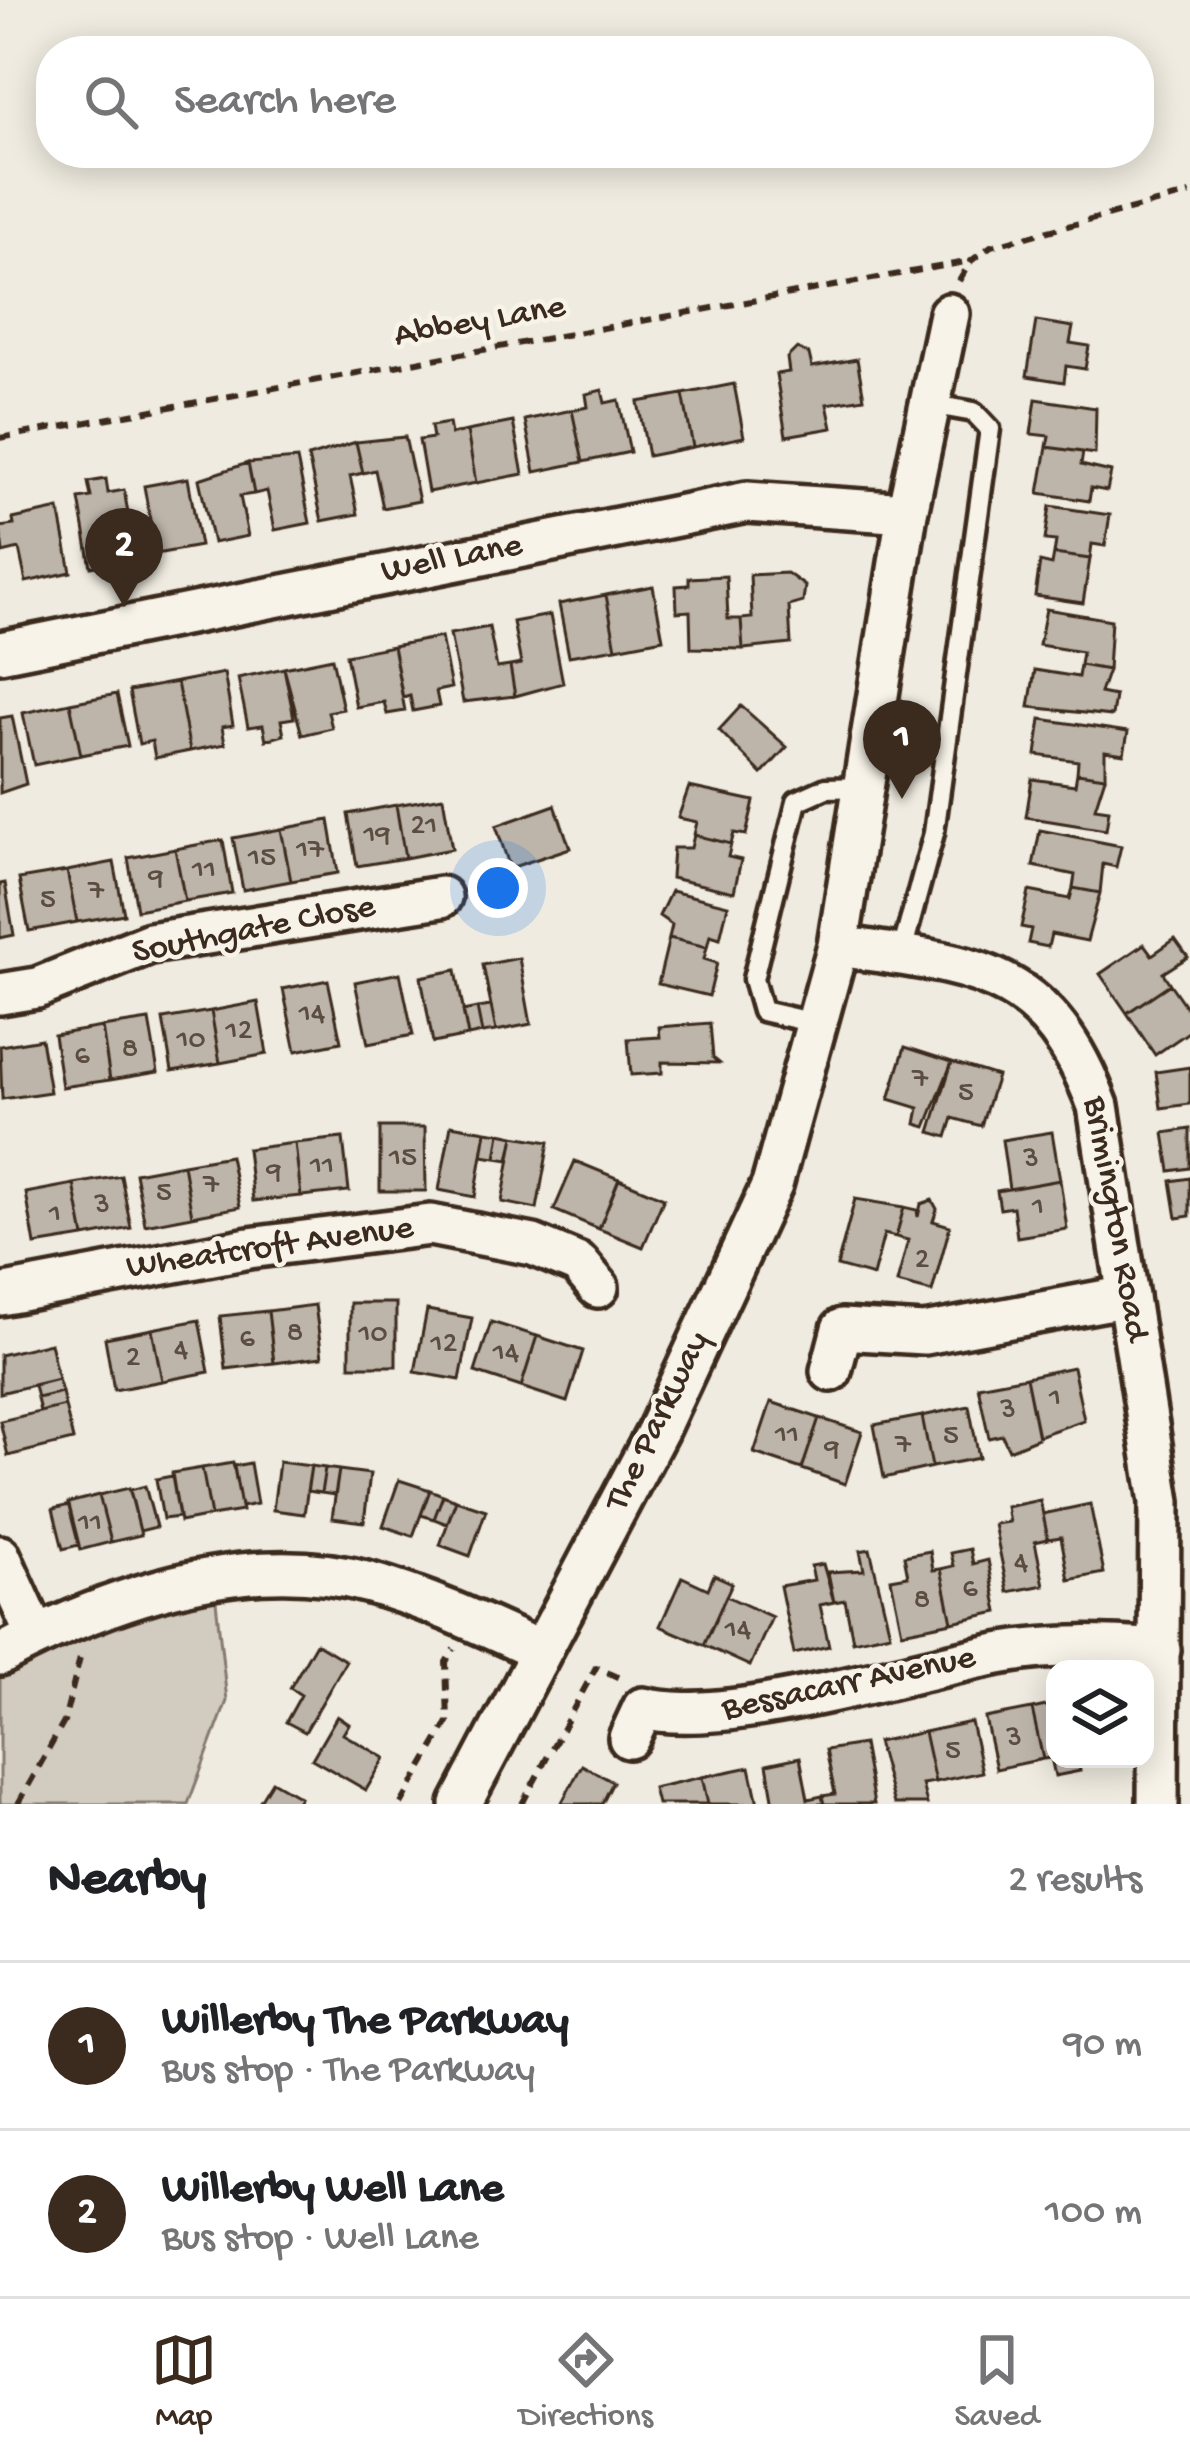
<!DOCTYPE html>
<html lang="en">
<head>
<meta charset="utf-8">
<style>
	body { margin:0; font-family:"Gochi Hand",sans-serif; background:#f6f6f6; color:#202124 }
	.controls { position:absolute; right:36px; bottom:36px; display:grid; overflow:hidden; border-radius:24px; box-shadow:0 6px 30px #0003 }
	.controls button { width:108px; height:108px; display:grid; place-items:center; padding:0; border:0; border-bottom:3px solid #e0e0e0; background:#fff; color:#202124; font:60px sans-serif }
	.you { position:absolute; left:498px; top:888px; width:42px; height:42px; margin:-30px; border:9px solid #fff; border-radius:50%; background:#1a73e8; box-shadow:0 0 0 18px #1a73e833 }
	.badge { display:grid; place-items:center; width:78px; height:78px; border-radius:50%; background:#3b2a1e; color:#fff; font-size:39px; font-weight:700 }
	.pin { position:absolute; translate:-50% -99px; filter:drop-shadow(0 3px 6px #0008) }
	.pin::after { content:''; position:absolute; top:63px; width:42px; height:36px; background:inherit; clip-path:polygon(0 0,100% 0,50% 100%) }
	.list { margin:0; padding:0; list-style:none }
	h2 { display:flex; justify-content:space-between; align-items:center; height:156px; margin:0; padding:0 48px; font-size:51px }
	h2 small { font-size:39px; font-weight:400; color:#757577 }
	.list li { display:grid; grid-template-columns:78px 1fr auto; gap:36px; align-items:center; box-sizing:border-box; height:168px; padding:0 48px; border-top:3px solid #e0e0e0 }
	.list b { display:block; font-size:45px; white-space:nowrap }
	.list p { margin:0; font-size:39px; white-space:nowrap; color:#757577 }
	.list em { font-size:39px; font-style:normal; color:#757577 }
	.icon { flex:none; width:66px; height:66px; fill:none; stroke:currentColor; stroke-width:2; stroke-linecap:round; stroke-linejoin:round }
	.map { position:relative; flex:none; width:1190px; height:1804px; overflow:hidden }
	.search { position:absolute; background:#fff; box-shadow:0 6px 30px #0003; left:36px; right:36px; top:36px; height:132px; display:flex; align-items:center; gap:30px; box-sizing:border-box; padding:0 42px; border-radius:48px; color:#757577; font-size:45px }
	.sheet { height:492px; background:#fff }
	nav { display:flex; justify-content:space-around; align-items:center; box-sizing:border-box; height:168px; border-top:3px solid #e0e0e0; background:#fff; font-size:33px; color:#757577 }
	nav a { display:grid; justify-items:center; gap:6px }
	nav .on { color:#3b2a1e }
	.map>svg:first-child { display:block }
	.green { fill:#d1cbc0; stroke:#867a6f; stroke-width:3 }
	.building { fill:#bdb5aa; stroke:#3b2a1e; stroke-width:3 }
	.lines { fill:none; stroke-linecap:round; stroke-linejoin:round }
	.service-casing { stroke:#3b2a1e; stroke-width:27 }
	.minor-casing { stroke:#3b2a1e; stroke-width:48 }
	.path { stroke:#3b2a1e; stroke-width:6; stroke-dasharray:12 9; stroke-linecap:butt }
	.service { stroke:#f7f3e8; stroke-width:18 }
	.minor { stroke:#f7f3e8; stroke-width:39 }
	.labels { text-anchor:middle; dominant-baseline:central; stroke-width:9; stroke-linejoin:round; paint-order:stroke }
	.number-label { font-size:30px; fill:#5c4d41 }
	.street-label { font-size:36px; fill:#3b2a1e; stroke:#f7f3e8 }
</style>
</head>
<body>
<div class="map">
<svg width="1190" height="1804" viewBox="0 0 1190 1804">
	<rect width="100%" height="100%" fill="#efebe0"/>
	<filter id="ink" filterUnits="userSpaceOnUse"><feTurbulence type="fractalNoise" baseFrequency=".00833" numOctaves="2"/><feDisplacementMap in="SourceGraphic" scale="24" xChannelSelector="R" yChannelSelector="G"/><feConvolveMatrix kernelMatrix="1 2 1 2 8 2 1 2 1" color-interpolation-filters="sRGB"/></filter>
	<g filter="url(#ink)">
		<path class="green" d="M215,1592L227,1701L188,1804H0V1668L96,1625Z"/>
		<path class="building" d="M1036,321L1073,327L1070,343L1089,346L1085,369L1066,366L1064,382L1027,376Z
			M797,348L809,354L812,367L857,359L864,398L827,404L832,428L786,436L776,374L789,372L787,358Z
			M734,384L744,437L693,447L683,394Z
			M602,390L605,403L619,400L630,452L583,462L572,410L588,407L586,394Z
			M683,394L693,447L648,456L638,402Z
			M1036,399L1096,408L1095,454L1047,447L1049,436L1031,434Z
			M572,410L583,462L535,472L525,420Z
			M513,422L523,474L476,483L467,431Z
			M449,423L451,434L467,431L476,483L428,492L419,440L433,438L431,426Z
			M405,437L419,501L383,508L375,470L363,473L356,442Z
			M356,442L363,473L350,476L358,514L322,521L308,457Z
			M1047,447L1083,452L1081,465L1111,472L1107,491L1091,488L1089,501L1039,493Z
			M297,459L310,523L275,530L267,491L254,494L248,463Z
			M248,463L254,494L240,496L248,536L213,543L199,479Z
			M188,478L200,546L156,554L144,486Z
			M106,479L108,493L124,490L136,559L91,567L79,499L91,497L88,482Z
			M1050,506L1110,515L1105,546L1092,544L1090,559L1054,554L1056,541L1045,540Z
			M59,509L71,572L26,582L19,549L3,553L0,527L14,525L13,519Z
			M1054,554L1090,559L1083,603L1035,596L1040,562L1052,565Z
			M787,573L805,586L803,602L789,606L791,644L743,649L741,619L752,618L750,575Z
			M726,576L728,619H741L743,649L691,648L690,611L677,612L676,586L689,585V578Z
			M653,586L663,639L616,648L606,595Z
			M606,595L616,648L569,656L559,604Z
			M1046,609L1111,620L1108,670L1080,665L1082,652L1039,645Z
			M550,615L563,683L515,696L510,666L521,664L513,622Z
			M489,627L497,668L510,666L515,696L463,702L450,634Z
			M441,637L451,688L436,691L439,706L413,711L410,696L403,698L393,646Z
			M393,646L405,711L387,714L384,702L356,707L346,655Z
			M332,658L343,709L328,712L332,728L302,735L284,668Z
			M1080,665L1108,670L1100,693L1115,696L1112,716L1029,707L1035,670L1078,677Z
			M284,668L294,718L281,720L284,735L266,740L263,725L248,727L238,678Z
			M224,673L233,725L222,727L225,744L190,751L177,682Z
			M177,682L190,751L155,758L152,741L139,744L129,691Z
			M117,694L128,746L81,755L70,703Z
			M70,703L81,755L34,765L23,713Z
			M741,706L787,747L762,774L719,730Z
			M12,716L26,784L0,793V718Z
			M1041,719L1128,732L1124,754L1105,751V777L1077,773L1078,761L1036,755Z
			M1077,773L1105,777L1095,808L1109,810L1106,830L1026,817L1032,779L1075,785Z
			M689,787L754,801L746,835L734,833L731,844L694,835L697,822L678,818Z
			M443,797L452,849L405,858L396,805Z
			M396,805L405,858L357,866L348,814Z
			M555,805L570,848L510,868L496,826Z
			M329,820L338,873L291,881L281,829Z
			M281,829L291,881L243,890L233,838Z
			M1040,830L1121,846L1116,867L1103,864L1100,893L1073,888L1075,875L1033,866Z
			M694,835L731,844L728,857L741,860L734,892L671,878L673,848H691Z
			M223,840L232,893L185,901L175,849Z
			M175,849L185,901L137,910L128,858Z
			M114,862L124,914L77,922L67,871Z
			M67,871L77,922L29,931L19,879Z
			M5,883L14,935L0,938V884Z
			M1073,888L1100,893L1087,941L1051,934L1048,947L1028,943L1031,929L1021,927L1029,891L1070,899Z
			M671,891L728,905L720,938L710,935L707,947L669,938L672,925L659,916Z
			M669,938L707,947L704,959L717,963L709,996L658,984Z
			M1175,939L1188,957L1163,973L1170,984L1127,1013L1100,974L1144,944L1152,955Z
			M519,958L531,1024L496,1031L483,965Z
			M456,970L468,1036L433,1043L421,977Z
			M400,973L413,1035L368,1044L355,982Z
			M328,980L341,1042L296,1051L283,989Z
			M1170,984L1190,1013V1031L1155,1055L1127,1013Z
			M258,1002L267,1054L220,1063L211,1011Z
			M491,1006L496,1031L482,1033L477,1008Z
			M477,1008L482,1033L468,1036L463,1011Z
			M211,1011L220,1063L172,1071L163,1019Z
			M149,1020L158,1072L110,1080L102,1027Z
			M710,1023L713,1058L719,1063L662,1062V1073L631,1075L628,1039L660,1037L659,1027Z
			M102,1027L110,1080L62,1087L54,1035Z
			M41,1039L50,1092L2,1099L0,1046Z
			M905,1047L952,1062L926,1127L916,1124L919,1108L889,1099Z
			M952,1062L997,1076L981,1126L953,1118L947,1137L930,1132Z
			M1190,1067V1104L1161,1108L1156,1072Z
			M451,1125L486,1131L475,1197L439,1190Z
			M380,1127H425L426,1191H380Z
			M1190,1129V1168L1170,1171L1164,1133Z
			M486,1131L500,1133L496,1158L482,1156Z
			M1052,1132L1060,1180L1009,1189L1002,1140Z
			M500,1133L514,1136L509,1160L496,1158Z
			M514,1136L549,1142L537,1209L502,1202Z
			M343,1138L349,1191L301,1196L295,1143Z
			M295,1143L301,1196L253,1201L247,1149Z
			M230,1156L240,1207L192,1216L183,1164Z
			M575,1161L619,1179L599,1229L554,1210Z
			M183,1164L192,1216L145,1225L135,1173Z
			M121,1176L131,1228L84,1237L74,1184Z
			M1190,1178V1216L1177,1218L1171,1181Z
			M619,1179L664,1198L643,1247L599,1229Z
			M1060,1180L1067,1229L1017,1237L1013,1207L1000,1209L997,1191Z
			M74,1184L84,1237L35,1245L26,1193Z
			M855,1199L904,1207L896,1237L884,1234L873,1276L837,1266Z
			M932,1200L937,1209L933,1221L950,1226L932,1292L897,1283L908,1240L896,1237L904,1207L917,1210L918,1217L921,1204Z
			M350,1303H396V1366H350Z
			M315,1305L322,1357L274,1363L268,1311Z
			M427,1310L472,1318L460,1380L415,1372Z
			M268,1311L274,1363L226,1369L220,1316Z
			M199,1320L209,1372L162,1381L152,1329Z
			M491,1322L537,1336L521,1387L475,1372Z
			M152,1329L162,1381L114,1390L105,1338Z
			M537,1336L583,1351L567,1402L521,1387Z
			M50,1343L58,1379L0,1393V1355Z
			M1073,1367L1084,1420L1038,1436L1026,1377Z
			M1026,1377L1038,1438L1009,1450L1002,1435L989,1438L978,1386Z
			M58,1379L62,1392L37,1398L34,1385Z
			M62,1392L65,1406L40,1412L37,1398Z
			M771,1402L819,1418L802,1469L754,1453Z
			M65,1406L73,1440L8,1456L0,1421Z
			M969,1406L979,1458L932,1467L922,1416Z
			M922,1416L932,1467L884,1478L874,1425Z
			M819,1418L862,1432L845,1484L802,1469Z
			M279,1462L311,1466L304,1514L273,1510Z
			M233,1463L242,1511L211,1516L202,1468Z
			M250,1463L257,1504L241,1507L234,1466Z
			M311,1466L325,1468L321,1493L307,1491Z
			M202,1468L211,1516L180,1522L172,1473Z
			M325,1468L339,1470L335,1495L321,1493Z
			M339,1470L370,1474L364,1522L332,1518Z
			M172,1476L179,1517L163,1519L156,1479Z
			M399,1480L430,1490L413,1536L383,1526Z
			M145,1486L156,1527L140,1531L130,1490Z
			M129,1488L141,1535L111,1542L99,1495Z
			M430,1490L443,1495L434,1519L421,1515Z
			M99,1495L111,1542L80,1550L68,1503Z
			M443,1495L456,1500L447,1524L434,1519Z
			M456,1500L486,1510L470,1556L440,1545Z
			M1040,1500L1048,1539L1035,1542L1044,1585L1008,1592L994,1524L1009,1522L1006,1507Z
			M1090,1504L1104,1573L1069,1580L1061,1537L1048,1539L1043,1514Z
			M69,1505L79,1545L63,1549L53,1509Z
			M870,1549L890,1633L853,1641L845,1600L834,1602L828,1572L864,1570L860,1551Z
			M970,1549L973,1564L988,1560L998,1612L952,1622L941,1569L954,1566L951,1553Z
			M930,1551L933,1570L941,1569L952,1622L902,1632L891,1579L908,1576L904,1556Z
			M823,1564L834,1602L820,1605L829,1646L794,1654L780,1586L814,1580L811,1566Z
			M714,1575L732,1583L704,1645L660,1626L682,1577L708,1589Z
			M726,1596L772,1617L750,1666L704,1645Z
			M316,1643L346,1661L305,1732L286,1722L301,1695L290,1688Z
			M1055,1704V1759H1078L1080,1771L1055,1776L1051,1758L1043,1759L1032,1709Z
			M1032,1709L1043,1759L996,1769L985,1718Z
			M337,1716L349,1724L343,1734L385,1758L366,1790L312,1759Z
			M971,1722L982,1772L935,1782L924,1732Z
			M924,1732L935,1782L922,1784L927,1804H894L877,1742Z
			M863,1744L874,1804H824L822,1796L835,1794L826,1750Z
			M800,1757L808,1799L822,1796L824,1804H774L767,1764Z
			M582,1765L613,1782L602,1804H561Z
			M750,1767L758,1804H708L702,1777Z
			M702,1777L708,1804H657L653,1788Z
			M272,1781L300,1797L296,1804H258Z"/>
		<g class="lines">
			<defs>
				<path id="service" d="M901,955L934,833L990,429L974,412L929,404
					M819,1024L762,1011L753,979L797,801L826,788L867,787"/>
				<path id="minor" d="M0,652L747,502L907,513
					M838,946C974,966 1045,965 1098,1106L1160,1502L1158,1804
					M0,994L37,988L150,943L441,897
					M0,1295L249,1248L430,1225L533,1245L579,1264L598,1287
					M831,1371L842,1329L924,1334L1128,1296
					M0,1556L36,1636
					M0,1655C109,1598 246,1549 370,1583C428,1599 485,1626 540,1651
					M629,1738L643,1708C725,1729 912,1669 1004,1653C1056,1644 1107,1646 1160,1650
					M461,1804L658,1430L772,1185L838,946L907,513L949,314"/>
			</defs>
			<use href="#service" class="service-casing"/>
			<use href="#minor" class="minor-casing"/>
			<path class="path" d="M959,281L971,261L991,246L1190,194
				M0,438L971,261
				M18,1804L64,1722L81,1654
				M401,1804L448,1722L446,1662L454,1649
				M522,1804L596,1667L626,1681"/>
			<use href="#service" class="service"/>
			<use href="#minor" class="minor"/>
		</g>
	</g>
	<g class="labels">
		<g class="number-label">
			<text x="424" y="827">21</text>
			<text x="377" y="836">19</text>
			<text x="310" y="851">17</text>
			<text x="262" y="859">15</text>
			<text x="204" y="871">11</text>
			<text x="156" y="879">9</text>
			<text x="96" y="892">7</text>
			<text x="48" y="901">5</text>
			<text x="312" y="1015">14</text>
			<text x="239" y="1032">12</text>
			<text x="191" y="1041">10</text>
			<text x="130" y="1050">8</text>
			<text x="82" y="1057">6</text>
			<text x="920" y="1080">7</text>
			<text x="966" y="1094">5</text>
			<text x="403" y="1159">15</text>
			<text x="1031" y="1160">3</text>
			<text x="322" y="1167">11</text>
			<text x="274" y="1173">9</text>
			<text x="211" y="1186">7</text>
			<text x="164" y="1194">5</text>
			<text x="102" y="1206">3</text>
			<text x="1038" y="1208">1</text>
			<text x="55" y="1215">1</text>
			<text x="922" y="1261">2</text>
			<text x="295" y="1334">8</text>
			<text x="373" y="1335">10</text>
			<text x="247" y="1340">6</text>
			<text x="444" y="1345">12</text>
			<text x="181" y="1351">4</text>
			<text x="506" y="1354">14</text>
			<text x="133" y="1359">2</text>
			<text x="1055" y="1399">1</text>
			<text x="1008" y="1411">3</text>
			<text x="787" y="1436">11</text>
			<text x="951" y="1437">5</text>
			<text x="903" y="1446">7</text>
			<text x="832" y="1450">9</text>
			<text x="90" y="1524">11</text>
			<text x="1021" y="1564">4</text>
			<text x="970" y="1590">6</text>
			<text x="922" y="1601">8</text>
			<text x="738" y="1631">14</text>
			<text x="1014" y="1739">3</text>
			<text x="953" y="1752">5</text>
		</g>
		<g class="street-label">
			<text transform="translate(480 323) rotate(-10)">Abbey Lane</text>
			<text transform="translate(452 560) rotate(-11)">Well Lane</text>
			<text transform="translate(254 931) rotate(-11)">Southgate Close</text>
			<text transform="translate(1114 1219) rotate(80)">Brimington Road</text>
			<text transform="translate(270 1249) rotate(-8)">Wheatcroft Avenue</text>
			<text transform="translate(659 1422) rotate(-64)">The Parkway</text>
			<text transform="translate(849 1685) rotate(-12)">Bessacarr Avenue</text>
		</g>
	</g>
</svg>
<div class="controls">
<button><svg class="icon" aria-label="layers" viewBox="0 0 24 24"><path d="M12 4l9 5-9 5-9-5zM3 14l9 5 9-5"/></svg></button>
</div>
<div class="you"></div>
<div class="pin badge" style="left:902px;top:799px">1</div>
<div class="pin badge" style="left:124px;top:607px">2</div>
<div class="search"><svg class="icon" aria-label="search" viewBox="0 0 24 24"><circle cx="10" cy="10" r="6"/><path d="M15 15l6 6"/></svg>Search here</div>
</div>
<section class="sheet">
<h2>Nearby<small>2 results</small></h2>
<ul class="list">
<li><span class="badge">1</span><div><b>Willerby The Parkway</b><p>Bus stop · The Parkway</p></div><em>90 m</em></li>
<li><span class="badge">2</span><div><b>Willerby Well Lane</b><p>Bus stop · Well Lane</p></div><em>100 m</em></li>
</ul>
</section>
<nav>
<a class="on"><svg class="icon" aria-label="map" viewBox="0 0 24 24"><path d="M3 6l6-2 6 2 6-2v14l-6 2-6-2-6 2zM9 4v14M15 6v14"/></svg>Map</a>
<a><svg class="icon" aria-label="directions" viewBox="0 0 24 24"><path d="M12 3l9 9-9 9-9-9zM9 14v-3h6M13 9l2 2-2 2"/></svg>Directions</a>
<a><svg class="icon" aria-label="saved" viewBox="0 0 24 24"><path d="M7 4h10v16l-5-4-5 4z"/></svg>Saved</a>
</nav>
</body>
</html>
